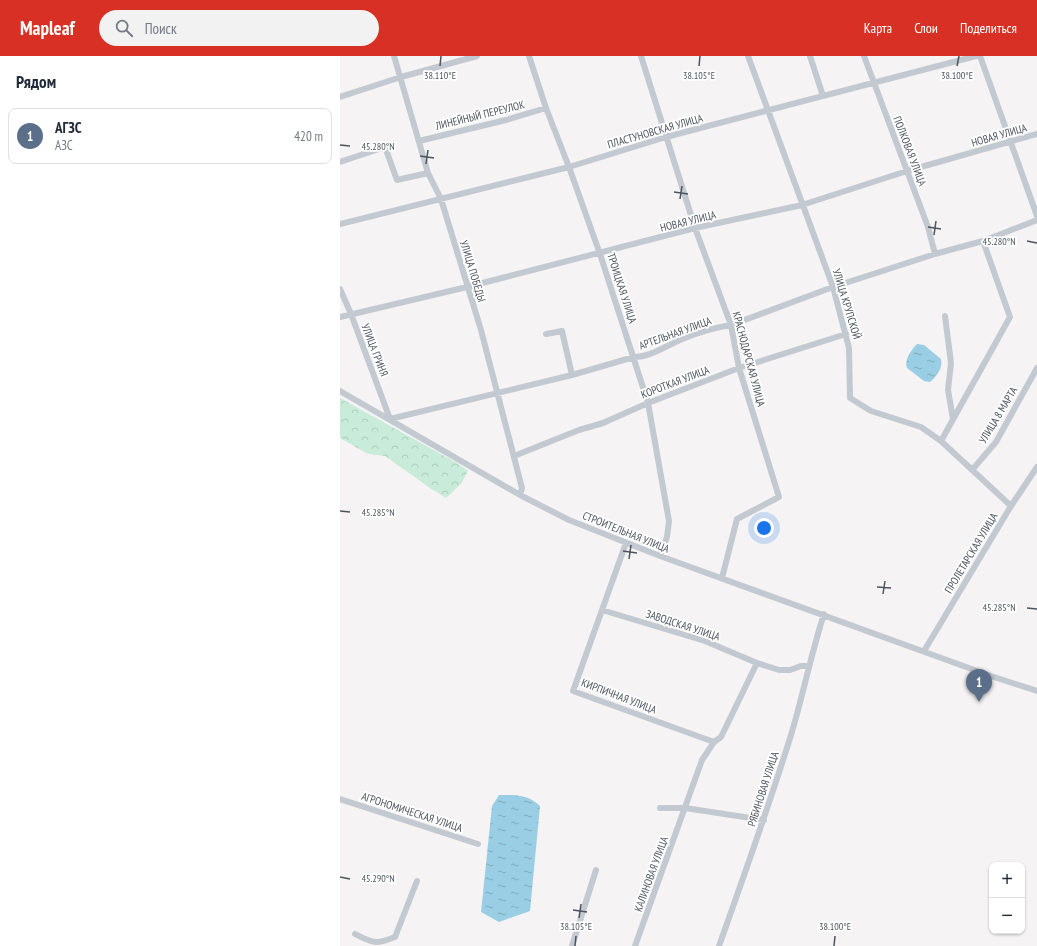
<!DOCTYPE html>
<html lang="ru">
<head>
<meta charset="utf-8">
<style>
	body { margin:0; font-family:"PT Sans Narrow",sans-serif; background:#f2f2f3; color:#1f2937 }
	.controls { position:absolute; right:12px; bottom:12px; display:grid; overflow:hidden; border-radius:8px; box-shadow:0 1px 3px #0004 }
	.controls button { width:36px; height:36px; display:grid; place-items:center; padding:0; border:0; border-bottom:1px solid #e0e1e3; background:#fff; color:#1f2937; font:20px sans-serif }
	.you { position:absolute; left:424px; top:472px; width:14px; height:14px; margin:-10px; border:3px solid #fff; border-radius:50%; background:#1a73e8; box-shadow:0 0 0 6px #1a73e833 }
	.badge { display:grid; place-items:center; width:26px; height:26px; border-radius:50%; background:#d93025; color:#fff; font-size:13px; font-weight:700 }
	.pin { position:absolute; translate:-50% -33px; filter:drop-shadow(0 1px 2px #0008) }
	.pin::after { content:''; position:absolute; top:21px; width:14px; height:12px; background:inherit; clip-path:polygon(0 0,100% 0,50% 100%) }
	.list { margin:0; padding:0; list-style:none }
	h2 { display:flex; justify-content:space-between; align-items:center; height:52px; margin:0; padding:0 16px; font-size:17px }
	h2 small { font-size:13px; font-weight:400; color:#747a83 }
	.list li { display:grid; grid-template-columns:26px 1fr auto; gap:12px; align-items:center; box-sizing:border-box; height:56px; margin:0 8px 8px; padding:0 8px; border:1px solid #e0e1e3; border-radius:8px }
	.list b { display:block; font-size:15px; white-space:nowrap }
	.list p { margin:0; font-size:13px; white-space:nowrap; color:#747a83 }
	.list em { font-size:13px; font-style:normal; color:#747a83 }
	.icon { flex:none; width:22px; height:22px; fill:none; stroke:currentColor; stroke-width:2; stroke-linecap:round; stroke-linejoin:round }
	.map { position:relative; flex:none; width:697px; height:890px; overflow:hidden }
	header { display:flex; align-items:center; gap:24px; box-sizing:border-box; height:56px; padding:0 20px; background:#d93025; color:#fff }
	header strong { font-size:19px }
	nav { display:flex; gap:22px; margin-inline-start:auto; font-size:14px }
	.search { width:280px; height:36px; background:#f2f2f3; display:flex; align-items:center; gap:10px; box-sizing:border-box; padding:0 14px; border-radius:22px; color:#747a83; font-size:15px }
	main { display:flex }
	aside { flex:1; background:#fff }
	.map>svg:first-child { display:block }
	.forest { fill:url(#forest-crowns) }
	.water { fill:url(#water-ripples) }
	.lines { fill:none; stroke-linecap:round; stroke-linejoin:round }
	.minor { stroke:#c3c9d0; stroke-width:6 }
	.ticks { fill:none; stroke:#4c545f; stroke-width:1.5 }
	.labels { text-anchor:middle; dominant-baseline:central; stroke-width:3.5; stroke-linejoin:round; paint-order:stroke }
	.street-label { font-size:11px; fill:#4c545f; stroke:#fff }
	.ticks-label { font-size:10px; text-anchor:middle; fill:#4c545f; stroke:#fff; stroke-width:3.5; stroke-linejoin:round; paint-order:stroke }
</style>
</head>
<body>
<header>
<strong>Mapleaf</strong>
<div class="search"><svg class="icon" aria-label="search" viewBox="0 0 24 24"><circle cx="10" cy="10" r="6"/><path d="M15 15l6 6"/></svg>Поиск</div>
<nav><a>Карта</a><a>Слои</a><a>Поделиться</a></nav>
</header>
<main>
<aside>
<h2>Рядом<small></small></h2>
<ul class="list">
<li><span class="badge" style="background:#5c6f8a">1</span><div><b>АГЗС</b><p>АЗС</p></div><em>420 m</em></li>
</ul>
</aside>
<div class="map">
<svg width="697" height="890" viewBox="0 0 697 890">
	<defs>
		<pattern id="forest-crowns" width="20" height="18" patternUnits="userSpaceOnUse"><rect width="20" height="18" fill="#c8ecd9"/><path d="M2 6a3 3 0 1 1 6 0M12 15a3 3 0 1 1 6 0" fill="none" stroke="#adccbd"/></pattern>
		<pattern id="water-ripples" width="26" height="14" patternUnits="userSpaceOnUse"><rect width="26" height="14" fill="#9acee4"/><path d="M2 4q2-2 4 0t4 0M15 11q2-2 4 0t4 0" fill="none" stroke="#80aabc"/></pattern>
	</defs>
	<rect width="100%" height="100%" fill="#f5f3f3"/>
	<path class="forest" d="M0,342L117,407L128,415L121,428L106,442L90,432L45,400L28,398L0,382Z"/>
	<path class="water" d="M577,288L584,289L601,303C603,312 597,320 590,326L584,325L567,312C564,304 571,294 577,288Z
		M159,739C175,739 188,738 200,750L190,855L159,866L141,856L152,750Z"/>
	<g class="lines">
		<path class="minor" d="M54,0L88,117L101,143L141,274L182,432L180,439
			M189,0L206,52L229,111L260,198L308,347L329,465L327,481L320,500
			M301,0L355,172L391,269L399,312L439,441L397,463L382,522
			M408,0L493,231L509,292L510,342L531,355L581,371L601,385L671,450
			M470,0L483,40
			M524,0L588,171L595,198
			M640,0L697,160
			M0,41L61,21L137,0
			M79,85L166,64L206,52
			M0,106L45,91L57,124L88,117
			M0,168L229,111L326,81L636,0
			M0,233L11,258L50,363L232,319L294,301C310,301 326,290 340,284C354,278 376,271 391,269L493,231L595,198L643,185L697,164
			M605,260L611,307L608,334L613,363
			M0,261L127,231L355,172L462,149L567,115L697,78
			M206,278L222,275L232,319
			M0,335L180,439L229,464L320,500L651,620L697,635
			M601,385L670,261L643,185
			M174,400L239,374L263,367L308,347L399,312L506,278
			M632,414L656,386L697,312
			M286,487L233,635L374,686
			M262,554L365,585L417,607L439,614H450L461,610H468
			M584,595L671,450L697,411
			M0,743L138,788
			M320,752H345L424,764
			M15,878C33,887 35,889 55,881L77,825
			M232,890L256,814
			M295,890L362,704L374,686L381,681L417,607
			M379,890C404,820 429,750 451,679C463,639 471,598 484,558"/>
	</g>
	<path class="ticks" d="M100,10L101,0M359,10L360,0M617,10L619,0M0,89L10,90M80,100L94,102M86,108L88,94M334,136L348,138M340,143L342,130M588,171L601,173M594,179L596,165M687,185L697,187M0,455L10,456M283,495L297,497M289,503L291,489M537,531L551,532M543,538L545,525M687,552L697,553M0,821L10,823M233,854L247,856M239,862L241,848M235,890L236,880M494,890L495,880"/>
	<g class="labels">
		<g class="street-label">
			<text transform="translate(140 59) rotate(-14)">ЛИНЕЙНЫЙ ПЕРЕУЛОК</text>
			<text transform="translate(315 75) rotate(-16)">ПЛАСТУНОВСКАЯ УЛИЦА</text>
			<text transform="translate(659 79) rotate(-16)">НОВАЯ УЛИЦА</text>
			<text transform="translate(570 95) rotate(69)">ПОЛКОВАЯ УЛИЦА</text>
			<text transform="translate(348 165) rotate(-14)">НОВАЯ УЛИЦА</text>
			<text transform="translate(133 215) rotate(73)">УЛИЦА ПОБЕДЫ</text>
			<text transform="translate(282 232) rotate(72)">ТРОИЦКАЯ УЛИЦА</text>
			<text transform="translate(507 248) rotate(73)">УЛИЦА КРУПСКОЙ</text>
			<text transform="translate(335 277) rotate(-20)">АРТЕЛЬНАЯ УЛИЦА</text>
			<text transform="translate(35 294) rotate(69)">УЛИЦА ГРИНЯ</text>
			<text transform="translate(409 303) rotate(75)">КРАСНОДАРСКАЯ УЛИЦА</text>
			<text transform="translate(335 326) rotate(-21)">КОРОТКАЯ УЛИЦА</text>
			<text transform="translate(658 359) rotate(-59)">УЛИЦА 8 МАРТА</text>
			<text transform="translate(286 476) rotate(22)">СТРОИТЕЛЬНАЯ УЛИЦА</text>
			<text transform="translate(631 497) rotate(-59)">ПРОЛЕТАРСКАЯ УЛИЦА</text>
			<text transform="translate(343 569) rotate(18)">ЗАВОДСКАЯ УЛИЦА</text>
			<text transform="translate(279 640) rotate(21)">КИРПИЧНАЯ УЛИЦА</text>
			<text transform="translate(423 733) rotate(-72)">РЯБИНОВАЯ УЛИЦА</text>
			<text transform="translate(72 756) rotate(18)">АГРОНОМИЧЕСКАЯ УЛИЦА</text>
			<text transform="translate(311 818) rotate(-70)">КАЛИНОВАЯ УЛИЦА</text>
		</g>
	</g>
	<g class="ticks-label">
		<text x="100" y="23">38.110°E</text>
		<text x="359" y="23">38.105°E</text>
		<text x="617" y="23">38.100°E</text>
		<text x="38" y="94">45.280°N</text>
		<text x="659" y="189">45.280°N</text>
		<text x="38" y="460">45.285°N</text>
		<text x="659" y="555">45.285°N</text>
		<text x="38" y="826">45.290°N</text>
		<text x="236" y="874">38.105°E</text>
		<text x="495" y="874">38.100°E</text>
	</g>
</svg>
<div class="controls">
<button>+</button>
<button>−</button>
</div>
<div class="you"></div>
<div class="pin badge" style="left:639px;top:646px;background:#5c6f8a">1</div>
</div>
</main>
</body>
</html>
